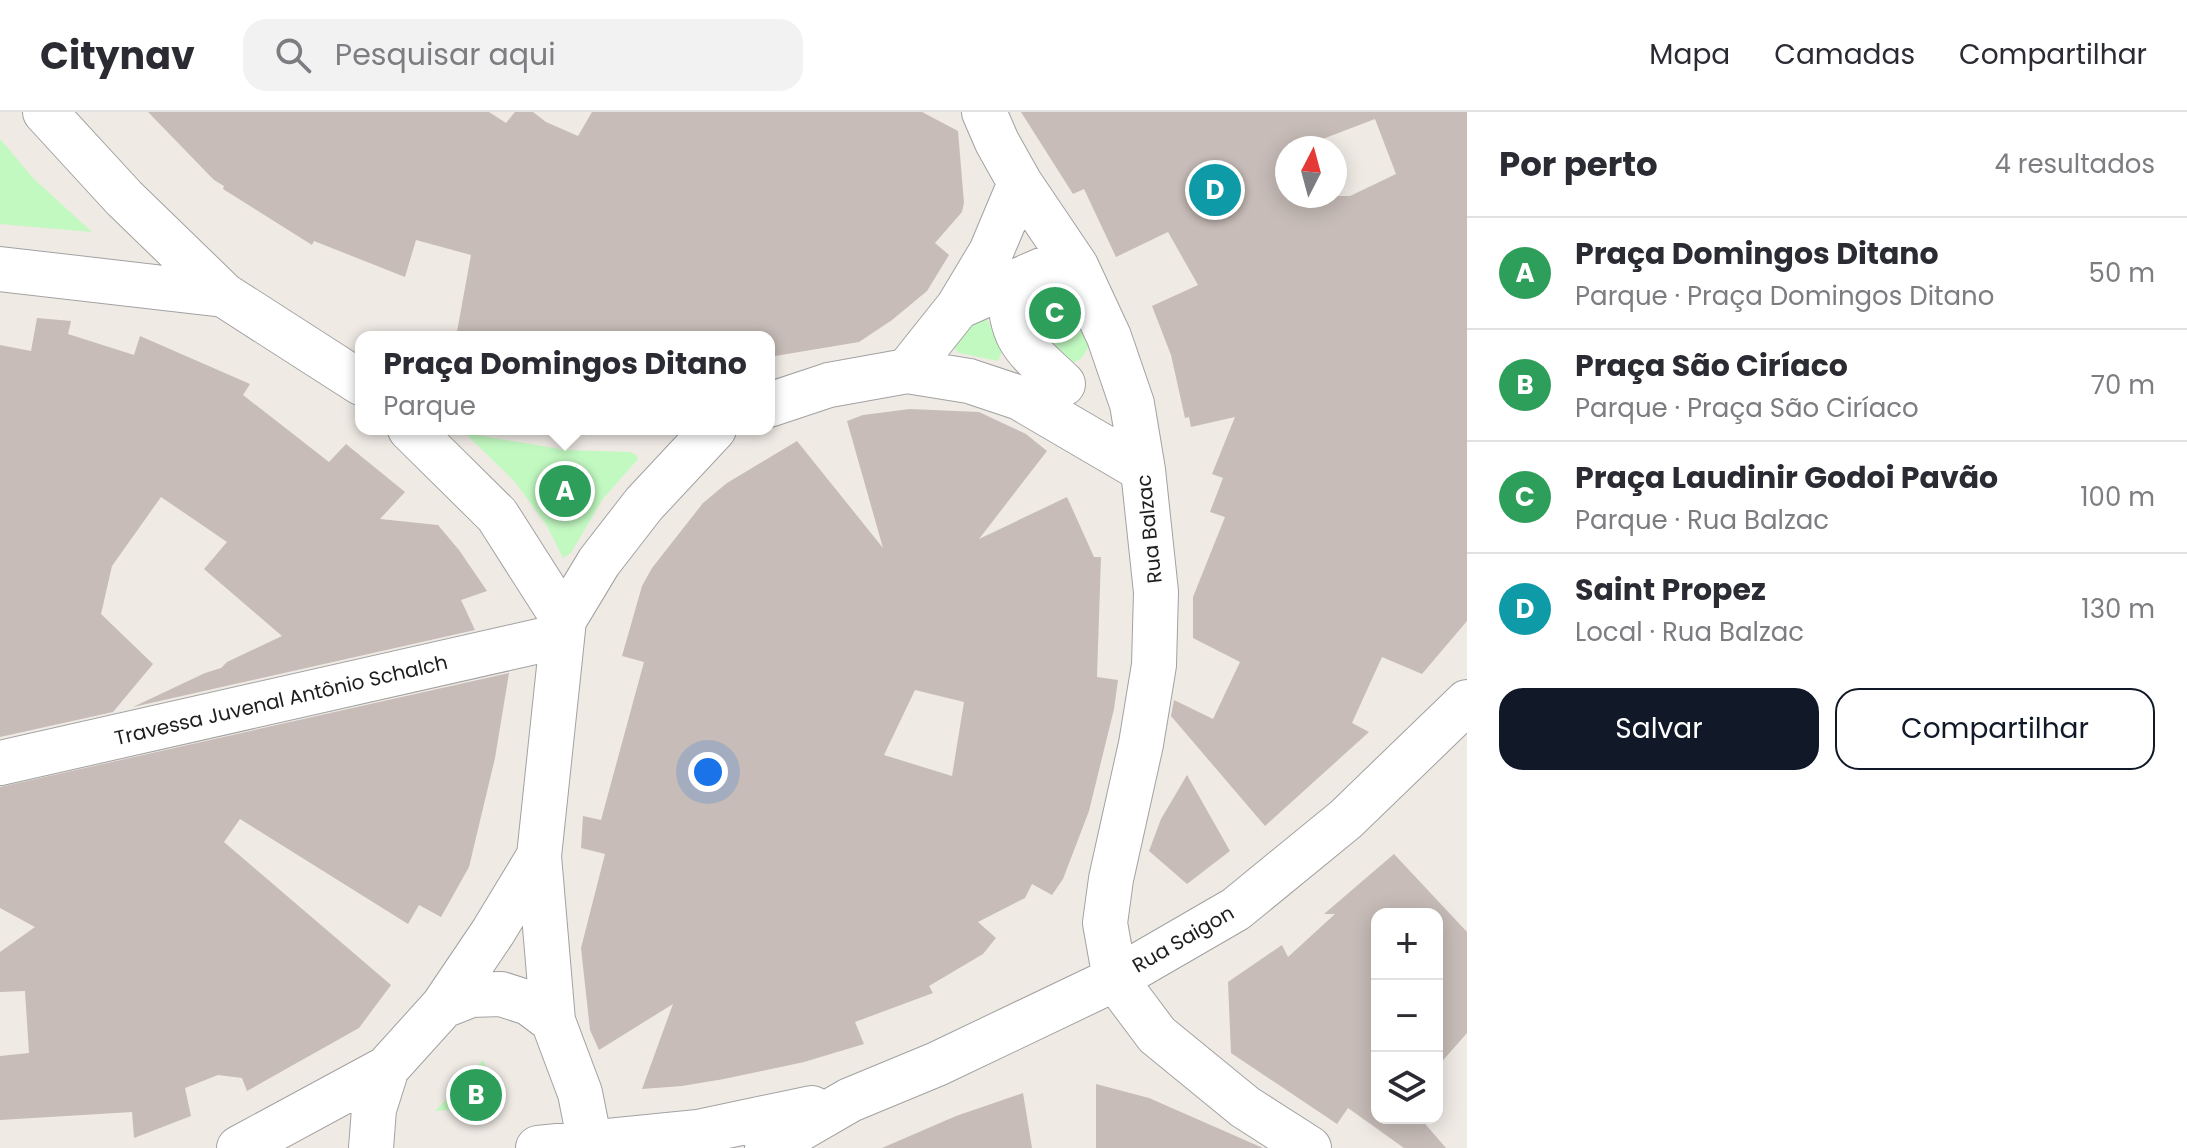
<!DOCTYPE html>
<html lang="pt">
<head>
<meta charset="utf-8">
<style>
	body { margin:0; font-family:Poppins,sans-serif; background:#f2f2f3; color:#2b2b33 }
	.controls { position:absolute; right:24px; bottom:24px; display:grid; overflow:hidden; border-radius:16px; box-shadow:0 4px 20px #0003 }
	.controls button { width:72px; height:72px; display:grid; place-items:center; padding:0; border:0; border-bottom:2px solid #e1e1e2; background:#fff; color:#2b2b33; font:40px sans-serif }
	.compass { position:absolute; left:1275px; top:24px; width:72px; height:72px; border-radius:50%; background:#fff; box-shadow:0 4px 20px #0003; rotate:6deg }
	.you { position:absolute; left:708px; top:660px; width:28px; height:28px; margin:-20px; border:6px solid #fff; border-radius:50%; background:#1a73e8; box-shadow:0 0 0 12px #1a73e833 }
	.badge { display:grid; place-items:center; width:52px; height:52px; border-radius:50%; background:#111827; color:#fff; font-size:26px; font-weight:700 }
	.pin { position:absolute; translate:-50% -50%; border:4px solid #fff; box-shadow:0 2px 8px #0006 }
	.popup { position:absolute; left:355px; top:219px; width:420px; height:104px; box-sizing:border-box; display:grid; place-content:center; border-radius:16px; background:#fff; filter:drop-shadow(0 2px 6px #0005); font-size:26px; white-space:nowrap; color:#7c7c81 }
	.popup b { font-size:30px; color:#2b2b33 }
	.popup::after { content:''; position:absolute; left:50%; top:100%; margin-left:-16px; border:16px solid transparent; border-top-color:#fff }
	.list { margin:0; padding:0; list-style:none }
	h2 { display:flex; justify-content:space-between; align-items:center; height:104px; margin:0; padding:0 32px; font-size:34px }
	h2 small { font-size:26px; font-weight:400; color:#7c7c81 }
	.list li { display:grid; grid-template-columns:52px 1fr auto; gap:24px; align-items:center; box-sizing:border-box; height:112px; padding:0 32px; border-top:2px solid #e1e1e2 }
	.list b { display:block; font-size:30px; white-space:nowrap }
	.list p { margin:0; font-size:26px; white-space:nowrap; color:#7c7c81 }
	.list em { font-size:26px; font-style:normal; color:#7c7c81 }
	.actions { display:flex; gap:16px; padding:24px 32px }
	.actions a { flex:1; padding:18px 0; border:2px solid #111827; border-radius:24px; text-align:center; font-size:28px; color:#111827 }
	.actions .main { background:#111827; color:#fff }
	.icon { flex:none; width:44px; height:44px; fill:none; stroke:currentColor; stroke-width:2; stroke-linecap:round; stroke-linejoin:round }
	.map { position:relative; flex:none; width:1467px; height:1036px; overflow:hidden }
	header { display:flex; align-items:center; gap:48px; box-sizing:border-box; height:112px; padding:0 40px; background:#fff; border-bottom:2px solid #e1e1e2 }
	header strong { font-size:38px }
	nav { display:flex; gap:44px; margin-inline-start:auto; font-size:28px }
	.search { width:560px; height:72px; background:#f2f2f3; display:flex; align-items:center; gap:20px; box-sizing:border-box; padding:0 28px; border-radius:24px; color:#7c7c81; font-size:30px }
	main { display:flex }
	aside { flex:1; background:#fff }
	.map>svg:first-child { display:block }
	.park { fill:#c2f9c1 }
	.building { fill:#c7bcb7; fill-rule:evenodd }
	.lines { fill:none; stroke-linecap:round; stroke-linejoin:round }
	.minor-casing { stroke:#a2a2a2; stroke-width:46 }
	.minor { stroke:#fff; stroke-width:44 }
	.labels { text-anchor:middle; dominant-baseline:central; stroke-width:7; stroke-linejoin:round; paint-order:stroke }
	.street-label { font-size:20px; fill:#1e1e1e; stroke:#fff }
</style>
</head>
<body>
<header>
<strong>Citynav</strong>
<div class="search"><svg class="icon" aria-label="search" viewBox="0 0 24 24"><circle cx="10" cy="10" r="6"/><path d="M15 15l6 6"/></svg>Pesquisar aqui</div>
<nav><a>Mapa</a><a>Camadas</a><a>Compartilhar</a></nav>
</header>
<main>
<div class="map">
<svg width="1467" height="1036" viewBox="0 0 1467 1036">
	<rect width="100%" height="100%" fill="#efeae4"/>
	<path class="park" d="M0,27L34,67L92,120L0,112Z
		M1050,151L1091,230L1082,246L1075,250L1061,252L1047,244L1019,168Z
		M985,203L1002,239L998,249L959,241L953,235L978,205Z
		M465,321L565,338L630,340L636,343L638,347L602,388L571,441L563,446L547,414L515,370Z
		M483,948L504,994L435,999Z"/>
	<path class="building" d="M148,0H489L506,11L515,0H533L546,10L578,24L592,0H922L958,19L964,91L962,100L935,131L949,143L927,179L892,208L859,230L769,245V225H456L471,143L416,128L405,165L314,129L312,133L223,77L224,74L214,68Z
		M1021,0H1467V509L1422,562L1382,545L1352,611L1369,620L1265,714L1171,604L1174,588L1213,607L1240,550L1193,526V485L1225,405L1210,400L1223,366L1212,362L1235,305L1191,315L1189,305L1185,306L1171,243L1152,194L1198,173L1168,120L1116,145L1084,77L1073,82ZM1375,7L1396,62L1350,84H1287V36H1299Z
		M37,206L71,209L68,222L134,243L140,224L250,272L243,283L329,350L346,332L405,380L380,407L438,413L459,438L487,479L461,488L475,518L133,595L205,561L221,556L227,550L282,524L204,457L227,430L161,385L112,454L101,502L153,552L113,600L0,625V233L31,239Z
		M910,297L979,300L1026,322L1047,339L979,427L1067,385L1094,445H1101L1097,565L1118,568L1114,597L1089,699L1063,767L1052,783L1032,772L1025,786L978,810L996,826L983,842L929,874L933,881L855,910L864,932L804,950L724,967L682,974L642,977L673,892L599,938L590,918L581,836L605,742L581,736L583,704L601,708L644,550L622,544L642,474L652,456L703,391L727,371L797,329L883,436L847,309L863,303ZM915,578L964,590L952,664L884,643Z
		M509,561L495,646L469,755L441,805L419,793L408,812L240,707L224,730L391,873L359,916L247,979L242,966L218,963L185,976L191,1004L134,1026L132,1000L0,1008V944L29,941L25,879L0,880V840L35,815L0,796V675Z
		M1187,663L1230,739L1187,772L1149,739L1161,707Z
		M1394,742L1467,820V921L1437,955V802H1377V1006H1420L1446,1036H1404L1348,996L1337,1012L1231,941L1228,870L1282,833L1288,845L1335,802H1324Z
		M1096,972L1149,986L1263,1036H1096Z
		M1023,981L1032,1036H882L956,1004Z"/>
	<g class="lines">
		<defs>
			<path id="minor" d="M45,0L124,86L224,183L361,271
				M984,0L997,30L1020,71L1076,154L1109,225L1132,292L1143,358L1156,480L1154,553L1141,632L1111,767L1105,811L1115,867L1157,923L1245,995L1309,1036
				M0,157L224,183
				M1009,172C1010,229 1024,235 1063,272
				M958,195L1044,157L1076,154
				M907,259L958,195L991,140L1020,71
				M769,293L829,273L907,259L969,269L1020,286L1143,358
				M410,317L497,403L564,508
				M0,651L561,524
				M443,894L493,820L539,744
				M553,909L539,744L564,508L599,450L644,392L714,317
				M239,1036L387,956
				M371,1036L374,997L387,956L443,894L471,883L501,882L529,891L553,909L580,981L591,1036
				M538,1036L698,1020L812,996
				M767,1036L850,988L937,952L1115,867L1236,797L1346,707L1467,590"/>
		</defs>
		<use href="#minor" class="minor-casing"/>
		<use href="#minor" class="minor"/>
	</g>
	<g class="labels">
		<g class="street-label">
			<text transform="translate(1149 417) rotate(-96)">Rua Balzac</text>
			<text transform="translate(281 588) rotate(-13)">Travessa Juvenal Antônio Schalch</text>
			<text transform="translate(1183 827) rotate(-30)">Rua Saigon</text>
		</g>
	</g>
</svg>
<div class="controls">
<button>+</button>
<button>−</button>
<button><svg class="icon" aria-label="layers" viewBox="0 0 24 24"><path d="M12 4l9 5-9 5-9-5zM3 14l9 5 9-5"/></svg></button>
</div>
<svg class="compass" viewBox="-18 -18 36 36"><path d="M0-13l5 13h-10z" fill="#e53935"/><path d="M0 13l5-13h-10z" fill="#7c7c81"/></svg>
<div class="you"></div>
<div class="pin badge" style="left:565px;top:379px;background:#2e9e5b">A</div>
<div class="popup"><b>Praça Domingos Ditano</b>Parque</div>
<div class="pin badge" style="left:476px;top:983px;background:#2e9e5b">B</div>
<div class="pin badge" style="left:1055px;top:201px;background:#2e9e5b">C</div>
<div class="pin badge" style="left:1215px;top:78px;background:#0f9aa8">D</div>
</div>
<aside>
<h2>Por perto<small>4 resultados</small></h2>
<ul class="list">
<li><span class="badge" style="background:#2e9e5b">A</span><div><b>Praça Domingos Ditano</b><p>Parque · Praça Domingos Ditano</p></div><em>50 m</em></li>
<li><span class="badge" style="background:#2e9e5b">B</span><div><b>Praça São Ciríaco</b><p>Parque · Praça São Ciríaco</p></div><em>70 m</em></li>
<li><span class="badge" style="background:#2e9e5b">C</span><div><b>Praça Laudinir Godoi Pavão</b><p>Parque · Rua Balzac</p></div><em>100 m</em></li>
<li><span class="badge" style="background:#0f9aa8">D</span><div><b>Saint Propez</b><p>Local · Rua Balzac</p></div><em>130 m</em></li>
</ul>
<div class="actions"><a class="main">Salvar</a><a>Compartilhar</a></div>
</aside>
</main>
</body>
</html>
